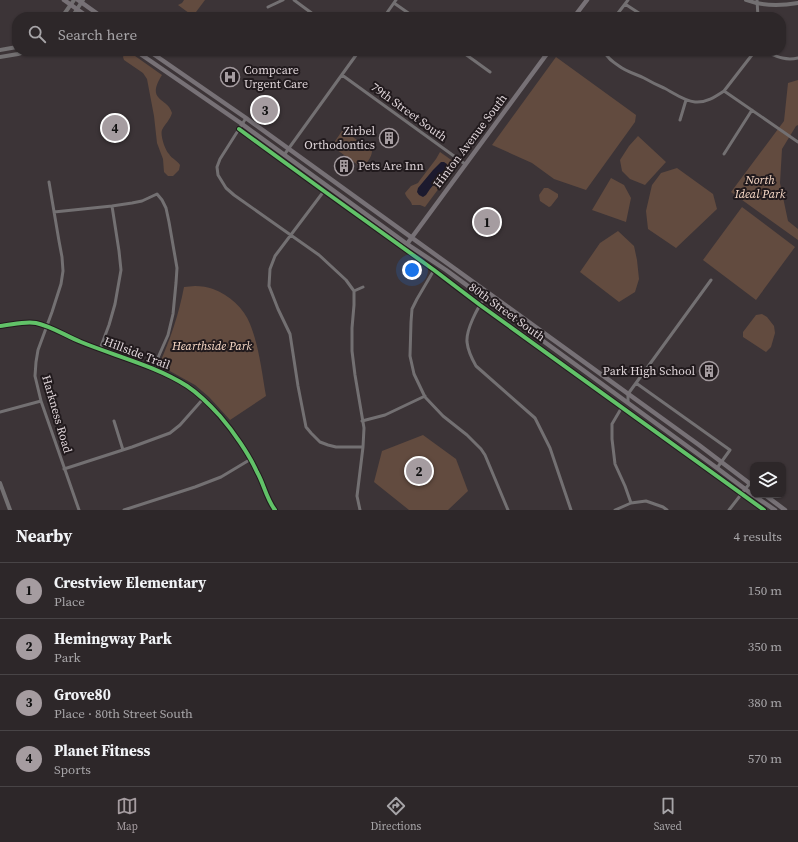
<!DOCTYPE html>
<html lang="en">
<head>
<meta charset="utf-8">
<style>
	body { margin:0; font-family:"Source Serif 4",serif; background:#393335; color:#f1f3f6 }
	.controls { position:absolute; right:12px; bottom:12px; display:grid; overflow:hidden; border-radius:8px; box-shadow:0 1px 3px #0004 }
	.controls button { width:36px; height:36px; display:grid; place-items:center; padding:0; border:0; border-bottom:1px solid #484446; background:#2d2729; color:#f1f3f6; font:20px sans-serif }
	.you { position:absolute; left:412px; top:270px; width:14px; height:14px; margin:-10px; border:3px solid #fff; border-radius:50%; background:#1a73e8; box-shadow:0 0 0 6px #1a73e833 }
	.badge { display:grid; place-items:center; width:26px; height:26px; border-radius:50%; background:#a59ca0; color:#111; font-size:13px; font-weight:700 }
	.pin { position:absolute; translate:-50% -50%; border:2px solid #fff; box-shadow:0 1px 4px #0006 }
	.list { margin:0; padding:0; list-style:none }
	h2 { display:flex; justify-content:space-between; align-items:center; height:52px; margin:0; padding:0 16px; font-size:17px }
	h2 small { font-size:13px; font-weight:400; color:#a7a5a8 }
	.list li { display:grid; grid-template-columns:26px 1fr auto; gap:12px; align-items:center; box-sizing:border-box; height:56px; padding:0 16px; border-top:1px solid #484446 }
	.list b { display:block; font-size:15px; white-space:nowrap }
	.list p { margin:0; font-size:13px; white-space:nowrap; color:#a7a5a8 }
	.list em { font-size:13px; font-style:normal; color:#a7a5a8 }
	.icon { flex:none; width:22px; height:22px; fill:none; stroke:currentColor; stroke-width:2; stroke-linecap:round; stroke-linejoin:round }
	.map { position:relative; flex:none; width:798px; height:510px; overflow:hidden }
	.search { position:absolute; background:#2d2729; box-shadow:0 1px 3px #0004; left:12px; right:12px; top:12px; height:44px; display:flex; align-items:center; gap:10px; box-sizing:border-box; padding:0 14px; border-radius:16px; color:#a7a5a8; font-size:15px }
	.sheet { height:276px; background:#2d2729 }
	nav { display:flex; justify-content:space-around; align-items:center; box-sizing:border-box; height:56px; border-top:1px solid #484446; background:#2d2729; font-size:11px; color:#a7a5a8 }
	nav a { display:grid; justify-items:center; gap:2px }
	nav .on { color:#a59ca0 }
	.map>svg:first-child { display:block }
	.green { fill:#624b3f }
	.water { fill:#1c1a2e }
	.lines { fill:none; stroke-linecap:round; stroke-linejoin:round }
	.minor { stroke:#737072; stroke-width:3 }
	.tertiary { stroke:#737072; stroke-width:4 }
	.secondary { stroke:#777176; stroke-width:4.5 }
	.cycleway-casing { stroke:#211a1d; stroke-width:6 }
	.cycleway { stroke:#61c268; stroke-width:4 }
	.labels { text-anchor:middle; dominant-baseline:central; stroke-width:4; stroke-linejoin:round; paint-order:stroke }
	.poi-label { font-size:12px; fill:#ded4d8; stroke:#211a1d; text-anchor:start }
	.street-label { font-size:12px; fill:#ded4d8; stroke:#211a1d }
	.park-label { font-size:12px; font-style:italic; fill:#fbdcc9; stroke:#211a1d }
</style>
</head>
<body>
<div class="map">
<svg width="798" height="510" viewBox="0 0 798 510">
	<rect width="100%" height="100%" fill="#3c3437"/>
	<path class="green" d="M184,0H205L193,16L178,5L182,3Z
		M125,51H128L162,75C145,102 168,97 172,113C170,120 165,124 162,130C160,135 165,150 169,154C172,159 177,160 180,165L179,170L173,176H168L164,172L163,159L157,143L154,116L147,79L143,73L124,60L123,57Z
		M556,57L636,115L635,122L586,190L554,179L532,163L492,145Z
		M798,80V125L796,126L782,149L780,183L788,221L798,229V240L731,192L784,121L788,83Z
		M342,131L346,132L372,151C372,157 366,165 361,167L358,165L333,147V144Z
		M638,136L666,162L645,185L630,179L622,171L620,160L629,146Z
		M440,152L457,164L425,207L420,205H412C411,200 406,198 405,193L411,186L418,183L420,180L436,159Z
		M677,168L713,194L717,209L676,248L648,229L646,211L652,185L661,173Z
		M611,178L624,185L631,198L626,222L592,210Z
		M544,188H548L558,194V197L551,206L549,207L540,201L539,195Z
		M742,207L795,247L756,300L703,260Z
		M618,231L634,246L637,260L639,279L635,292L619,302L580,272L600,243Z
		M195,286C201,286 208,287 213,289C229,295 244,308 250,324C259,346 262,373 266,396L230,420L209,397L195,385L159,365C170,340 179,314 184,287Z
		M762,314L767,317L774,326L775,333L771,347L766,352L743,337V332L756,315Z
		M423,435L456,459L468,491L448,510H409L374,482L382,451Z"/>
	<path class="water" d="M441,162H444L447,164V169L430,189L426,195L423,197L419,195L417,192L418,188L433,170Z"/>
	<g class="lines">
		<path class="minor" d="M294,0L317,17
			M757,0L758,17
			M394,3L414,17
			M625,4L645,17
			M268,7L283,0
			M384,17L396,0
			M615,17L628,0
			M461,51L490,72
			M604,51C607,58 613,62 619,66C627,72 636,74 644,78C651,82 657,85 664,88C674,93 684,101 695,102C706,103 715,97 724,91L727,93L798,142
			M764,51C776,56 784,61 798,58
			M342,75L465,164
			M724,91L755,51
			M246,118L220,159L217,167L218,175L226,188L234,195L319,255L346,280L354,291V305L352,328V351L355,375L364,428L363,447L357,496L360,510
			M680,120L686,100
			M239,129L324,191L434,270L480,305L764,510
			M724,154L752,110
			M284,155L359,51
			M49,182L59,241L62,257L63,271L61,284L52,312L38,350L36,362L35,376L41,401L79,510
			M324,191L275,256L270,269L269,286L278,309L290,334L298,386L306,427L311,433L320,442L328,445L336,447H363
			M54,212L112,206L132,203L142,201L157,194L162,200L166,208L169,222L177,268L176,283L173,314L168,335L153,369
			M434,270L417,299L412,309L411,322L410,356L414,374L425,397L443,416L467,435L481,449L485,455L508,510
			M354,291L363,287
			M485,298C477,308 466,330 467,342C468,351 472,359 476,366L535,418L550,448L571,510
			M100,349L109,325L115,304L121,270L119,251L112,206
			M636,383L730,450L717,468
			M628,402V394L711,280
			M622,407L612,424V439L615,464L625,486L631,503
			M0,412L41,401
			M114,421L123,450
			M362,421L385,415L425,396
			M64,469L132,447L170,433L180,425L203,399
			M124,510L195,487L221,477L251,459
			M615,510L631,503L646,501L663,507L667,510
			M729,510L750,483"/>
		<path class="tertiary" d="M746,0C762,6 781,6 798,3
			M62,17L74,0
			M72,17L83,0
			M0,50L17,47
			M0,57L18,54L27,51
			M0,326C12,325 24,321 36,323C51,326 66,336 81,342C115,356 156,366 187,386C199,394 210,405 220,416C233,431 249,454 257,472C264,484 266,498 275,510
			M0,483L10,510"/>
		<path class="secondary" d="M64,0L88,17
			M78,0L102,17
			M574,17L587,0
			M136,51L242,124L407,244L446,270L717,468L753,495
			M149,51L246,118L699,445L753,486
			M407,244L549,51
			M753,495L775,510
			M765,495L785,510"/>
		<defs>
			<path id="cycleway" d="M239,129L324,191L434,270L480,305L764,510
				M0,326C12,325 24,321 36,323C51,326 66,336 81,342C115,356 156,366 187,386C199,394 210,405 220,416C233,431 249,454 257,472C264,484 266,498 275,510"/>
		</defs>
		<use href="#cycleway" class="cycleway-casing"/>
		<use href="#cycleway" class="cycleway"/>
	</g>
	<defs>
		<symbol id="hospital-ring" viewBox="-11 -11 22 22"><circle r="9.5" fill="#211a1d" stroke="#a59ca0" stroke-width="1.5"/><path d="M-5-5h3v3.5h4V-5h3V5h-3V1.5h-4V5h-3Z" fill="#a59ca0"/></symbol>
		<symbol id="building-ring" viewBox="-11 -11 22 22"><circle r="9.5" fill="#211a1d" stroke="#a59ca0" stroke-width="1.5"/><path d="M-4-6H4V6H1V3H-1V6H-4ZM-2.5-4.3h1.7v1.8h-1.7ZM.8-4.3h1.7v1.8H.8ZM-2.5-1h1.7V.8h-1.7ZM.8-1h1.7V.8H.8Z" fill="#a59ca0"/></symbol>
	</defs>
	<g fill-rule="evenodd">
		<use href="#hospital-ring" x="219" y="66" width="22" height="22"/>
		<use href="#building-ring" x="378" y="127" width="22" height="22"/>
		<use href="#building-ring" x="333" y="155" width="22" height="22"/>
		<use href="#building-ring" x="698" y="360" width="22" height="22"/>
	</g>
	<g class="labels">
		<g class="poi-label">
			<text x="244" y="70">Compcare<tspan x="244" dy="14">Urgent Care</tspan></text>
			<text x="375" y="131" text-anchor="end">Zirbel<tspan x="375" dy="14">Orthodontics</tspan></text>
			<text x="358" y="166">Pets Are Inn</text>
			<text x="695" y="371" text-anchor="end">Park High School</text>
		</g>
		<g class="street-label">
			<text transform="translate(409 112) rotate(36)">79th Street South</text>
			<text transform="translate(470 141) rotate(-53)">Hinton Avenue South</text>
			<text transform="translate(507 312) rotate(36)">80th Street South</text>
			<text transform="translate(137 353) rotate(21)">Hillside Trail</text>
			<text transform="translate(57 414) rotate(74)">Harkness Road</text>
		</g>
		<g class="park-label">
			<text x="760" y="180">North<tspan x="760" dy="14">Ideal Park</tspan></text>
			<text x="212" y="346">Hearthside Park</text>
		</g>
	</g>
</svg>
<div class="controls">
<button><svg class="icon" aria-label="layers" viewBox="0 0 24 24"><path d="M12 4l9 5-9 5-9-5zM3 14l9 5 9-5"/></svg></button>
</div>
<div class="you"></div>
<div class="pin badge" style="left:487px;top:222px">1</div>
<div class="pin badge" style="left:419px;top:471px">2</div>
<div class="pin badge" style="left:265px;top:110px">3</div>
<div class="pin badge" style="left:115px;top:128px">4</div>
<div class="search"><svg class="icon" aria-label="search" viewBox="0 0 24 24"><circle cx="10" cy="10" r="6"/><path d="M15 15l6 6"/></svg>Search here</div>
</div>
<section class="sheet">
<h2>Nearby<small>4 results</small></h2>
<ul class="list">
<li><span class="badge">1</span><div><b>Crestview Elementary</b><p>Place</p></div><em>150 m</em></li>
<li><span class="badge">2</span><div><b>Hemingway Park</b><p>Park</p></div><em>350 m</em></li>
<li><span class="badge">3</span><div><b>Grove80</b><p>Place · 80th Street South</p></div><em>380 m</em></li>
<li><span class="badge">4</span><div><b>Planet Fitness</b><p>Sports</p></div><em>570 m</em></li>
</ul>
</section>
<nav>
<a class="on"><svg class="icon" aria-label="map" viewBox="0 0 24 24"><path d="M3 6l6-2 6 2 6-2v14l-6 2-6-2-6 2zM9 4v14M15 6v14"/></svg>Map</a>
<a><svg class="icon" aria-label="directions" viewBox="0 0 24 24"><path d="M12 3l9 9-9 9-9-9zM9 14v-3h6M13 9l2 2-2 2"/></svg>Directions</a>
<a><svg class="icon" aria-label="saved" viewBox="0 0 24 24"><path d="M7 4h10v16l-5-4-5 4z"/></svg>Saved</a>
</nav>
</body>
</html>
